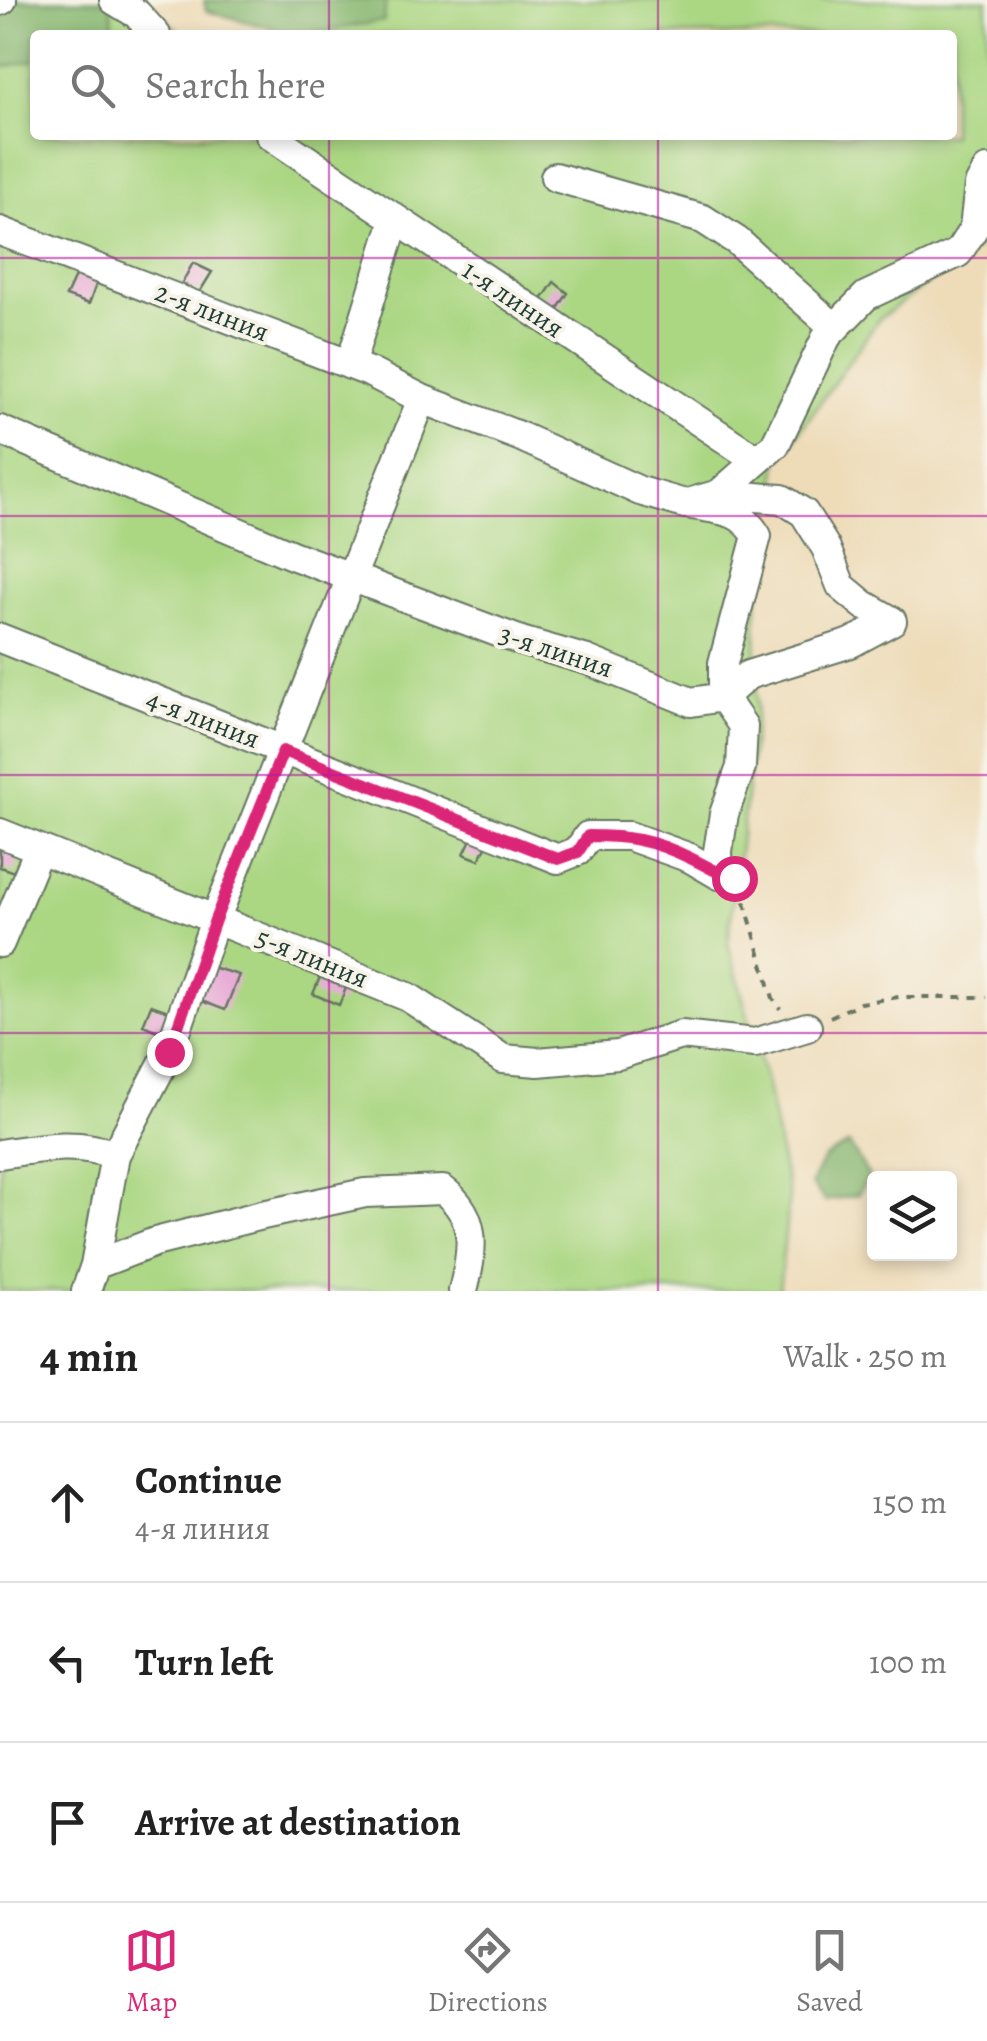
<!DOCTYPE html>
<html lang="en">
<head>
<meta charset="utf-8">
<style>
	body { margin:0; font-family:Alegreya,serif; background:#f2f2f2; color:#222 }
	.controls { position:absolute; right:30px; bottom:30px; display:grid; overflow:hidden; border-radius:10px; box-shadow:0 5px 15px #0003 }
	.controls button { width:90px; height:90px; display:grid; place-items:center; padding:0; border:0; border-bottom:2px solid #e0e0e0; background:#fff; color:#222; font:50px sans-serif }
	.stop { position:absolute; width:30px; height:30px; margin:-22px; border:8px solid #db2777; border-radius:50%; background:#fff }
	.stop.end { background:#db2777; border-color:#fff; box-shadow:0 2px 10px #0008 }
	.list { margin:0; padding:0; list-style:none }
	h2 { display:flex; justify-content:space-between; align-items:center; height:130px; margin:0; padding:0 40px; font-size:42px }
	h2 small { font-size:32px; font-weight:400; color:#767676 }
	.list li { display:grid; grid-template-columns:65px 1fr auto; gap:30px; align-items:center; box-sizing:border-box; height:160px; padding:0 40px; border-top:2px solid #e0e0e0 }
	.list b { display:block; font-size:38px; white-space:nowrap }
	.list p { margin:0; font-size:32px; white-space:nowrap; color:#767676 }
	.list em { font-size:32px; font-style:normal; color:#767676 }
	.icon { flex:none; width:55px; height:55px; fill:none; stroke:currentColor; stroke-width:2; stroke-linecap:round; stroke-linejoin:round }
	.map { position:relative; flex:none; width:987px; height:1291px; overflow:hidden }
	.search { position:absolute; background:#fff; box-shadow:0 5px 15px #0003; left:30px; right:30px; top:30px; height:110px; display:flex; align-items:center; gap:25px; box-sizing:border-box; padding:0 35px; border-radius:10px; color:#767676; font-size:38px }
	.sheet { height:610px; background:#fff }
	nav { display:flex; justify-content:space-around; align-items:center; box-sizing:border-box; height:140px; border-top:2px solid #e0e0e0; background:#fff; font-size:28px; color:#767676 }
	nav a { display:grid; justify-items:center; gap:5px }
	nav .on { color:#db2777 }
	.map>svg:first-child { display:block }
	.green { fill:#abd783; stroke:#658a5c; stroke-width:2.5 }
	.forest { fill:#88b871; stroke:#547a52; stroke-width:2.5 }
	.building { fill:#e8acd7 }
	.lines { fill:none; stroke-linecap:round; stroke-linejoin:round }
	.minor-casing { stroke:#677563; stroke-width:32 }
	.path { stroke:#677563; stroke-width:4; stroke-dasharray:8 8; stroke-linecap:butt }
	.minor { stroke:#fff; stroke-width:28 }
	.route { stroke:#db2777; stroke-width:12 }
	.grid { fill:none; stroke:#b5179e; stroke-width:2.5; stroke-opacity:0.55 }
	.labels { text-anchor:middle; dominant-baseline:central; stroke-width:8; stroke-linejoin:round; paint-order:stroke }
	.street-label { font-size:28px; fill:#1f3d34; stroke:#f7f3e8 }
</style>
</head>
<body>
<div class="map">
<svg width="987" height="1291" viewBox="0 0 987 1291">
	<rect width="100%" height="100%" fill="#f7f3e8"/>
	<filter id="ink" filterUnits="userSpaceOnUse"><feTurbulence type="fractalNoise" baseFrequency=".01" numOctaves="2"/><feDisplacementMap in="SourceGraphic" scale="20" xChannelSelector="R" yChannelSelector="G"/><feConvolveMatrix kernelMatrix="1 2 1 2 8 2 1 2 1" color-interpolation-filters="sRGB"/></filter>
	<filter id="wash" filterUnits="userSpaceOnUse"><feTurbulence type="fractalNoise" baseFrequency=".0048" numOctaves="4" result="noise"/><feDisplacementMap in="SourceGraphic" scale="40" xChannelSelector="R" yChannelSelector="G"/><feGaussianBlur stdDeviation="2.25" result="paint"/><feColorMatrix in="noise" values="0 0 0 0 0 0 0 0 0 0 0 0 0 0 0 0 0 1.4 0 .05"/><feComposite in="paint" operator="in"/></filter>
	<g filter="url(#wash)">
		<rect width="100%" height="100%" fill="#eedcb9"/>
		<path class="green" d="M0,0H144L184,35H35V135H952V35H272L312,25L349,0H987V240L879,319L778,462L756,617L757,707L728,943L767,1086L789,1197L779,1291H0Z"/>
		<path class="forest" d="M0,0H110L114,30L104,35H35V60L0,68Z
			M204,0H386L384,21L298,35L206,11Z
			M849,1144L869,1176L858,1195L825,1201L811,1184L824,1158Z"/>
		<g id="blocks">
			<path class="building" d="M193,263L212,272L199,293L182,283Z
				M76,274L97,282L89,304L66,296Z
				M554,282L568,293L553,316L539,304Z
				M472,837L488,843L479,860L464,854Z
				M0,846L21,853L14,872L0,867Z
				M208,966L239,975L225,1010L196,999Z
				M320,977L346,988L339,1005L313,994Z
				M151,1005L171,1012L162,1033L143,1025Z"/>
		</g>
	</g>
	<g filter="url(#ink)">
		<use href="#blocks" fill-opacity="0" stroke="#677563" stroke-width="2.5"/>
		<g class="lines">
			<defs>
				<path id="minor" d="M114,0L137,14L156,35
					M0,1L2,0
					M270,135L757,460
					M555,177L703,219L737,241L835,328
					M0,231L369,372L422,399
					M350,365L395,220
					M0,430L292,555L524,642L587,660L691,702L723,697L748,675L851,643L892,621L864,605L841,586L826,548L804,513L782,499L719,494
					M0,638L558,859L578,851L588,836H629L690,858L719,875L718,851L724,814L741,767L743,726L723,697V663L757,536C741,509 721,510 692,505
					M0,833L408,997L503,1059L538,1062L618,1055L681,1035L755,1043L807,1027
					M0,943L39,849
					M0,1154C40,1148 76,1140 115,1155
					M95,1265L155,1242L258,1216L365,1193L443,1190C479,1217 473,1251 463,1291
					M86,1291L95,1265L115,1155L169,1052L215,920L422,399L519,436L640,491L685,504L719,494L775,445L827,336L866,296L958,253L974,228L979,185L987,170"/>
			</defs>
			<use href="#minor" class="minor-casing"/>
			<path class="path" d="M740,886L773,998L780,1009
				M830,1017L860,1003L899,997H987"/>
			<use href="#minor" class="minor"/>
		</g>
	</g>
	<g class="lines" filter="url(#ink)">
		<path class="route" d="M169,1052L215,920L283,751L558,859L578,852L588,836C629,836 653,840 690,858C706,865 717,874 734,878"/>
	</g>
	<path class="grid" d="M329,0V35M658,0V35M329,135V1291M658,135V1291M0,258H987M0,516H987M0,775H987M0,1033H987"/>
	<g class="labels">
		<g class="street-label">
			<text transform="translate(513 299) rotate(34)">1-я линия</text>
			<text transform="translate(212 312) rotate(21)">2-я линия</text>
			<text transform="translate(556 651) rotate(18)">3-я линия</text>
			<text transform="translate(203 719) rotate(21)">4-я линия</text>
			<text transform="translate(312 958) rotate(22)">5-я линия</text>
		</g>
	</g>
</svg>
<div class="controls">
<button><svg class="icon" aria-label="layers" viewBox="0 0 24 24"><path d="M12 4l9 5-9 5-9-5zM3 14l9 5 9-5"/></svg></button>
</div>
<div class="stop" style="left:734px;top:878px"></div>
<div class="stop end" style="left:169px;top:1052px"></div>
<div class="search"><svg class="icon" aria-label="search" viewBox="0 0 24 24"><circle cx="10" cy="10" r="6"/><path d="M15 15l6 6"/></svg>Search here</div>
</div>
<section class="sheet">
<h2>4 min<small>Walk · 250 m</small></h2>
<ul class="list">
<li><svg class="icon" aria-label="ahead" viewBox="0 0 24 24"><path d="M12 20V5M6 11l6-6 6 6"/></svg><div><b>Continue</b><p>4-я линия</p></div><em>150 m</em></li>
<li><svg class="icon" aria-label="left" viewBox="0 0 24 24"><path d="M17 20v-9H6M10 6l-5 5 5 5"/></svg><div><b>Turn left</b></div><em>100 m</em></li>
<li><svg class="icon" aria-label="arrive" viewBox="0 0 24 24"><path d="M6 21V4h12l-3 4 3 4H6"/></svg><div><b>Arrive at destination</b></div></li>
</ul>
</section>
<nav>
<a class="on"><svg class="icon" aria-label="map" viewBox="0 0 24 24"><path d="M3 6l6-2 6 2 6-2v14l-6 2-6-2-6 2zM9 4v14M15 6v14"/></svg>Map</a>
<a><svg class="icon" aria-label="directions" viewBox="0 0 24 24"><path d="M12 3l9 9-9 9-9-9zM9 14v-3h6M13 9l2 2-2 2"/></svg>Directions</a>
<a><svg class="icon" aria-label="saved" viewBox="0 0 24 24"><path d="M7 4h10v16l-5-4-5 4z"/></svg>Saved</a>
</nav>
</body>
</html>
